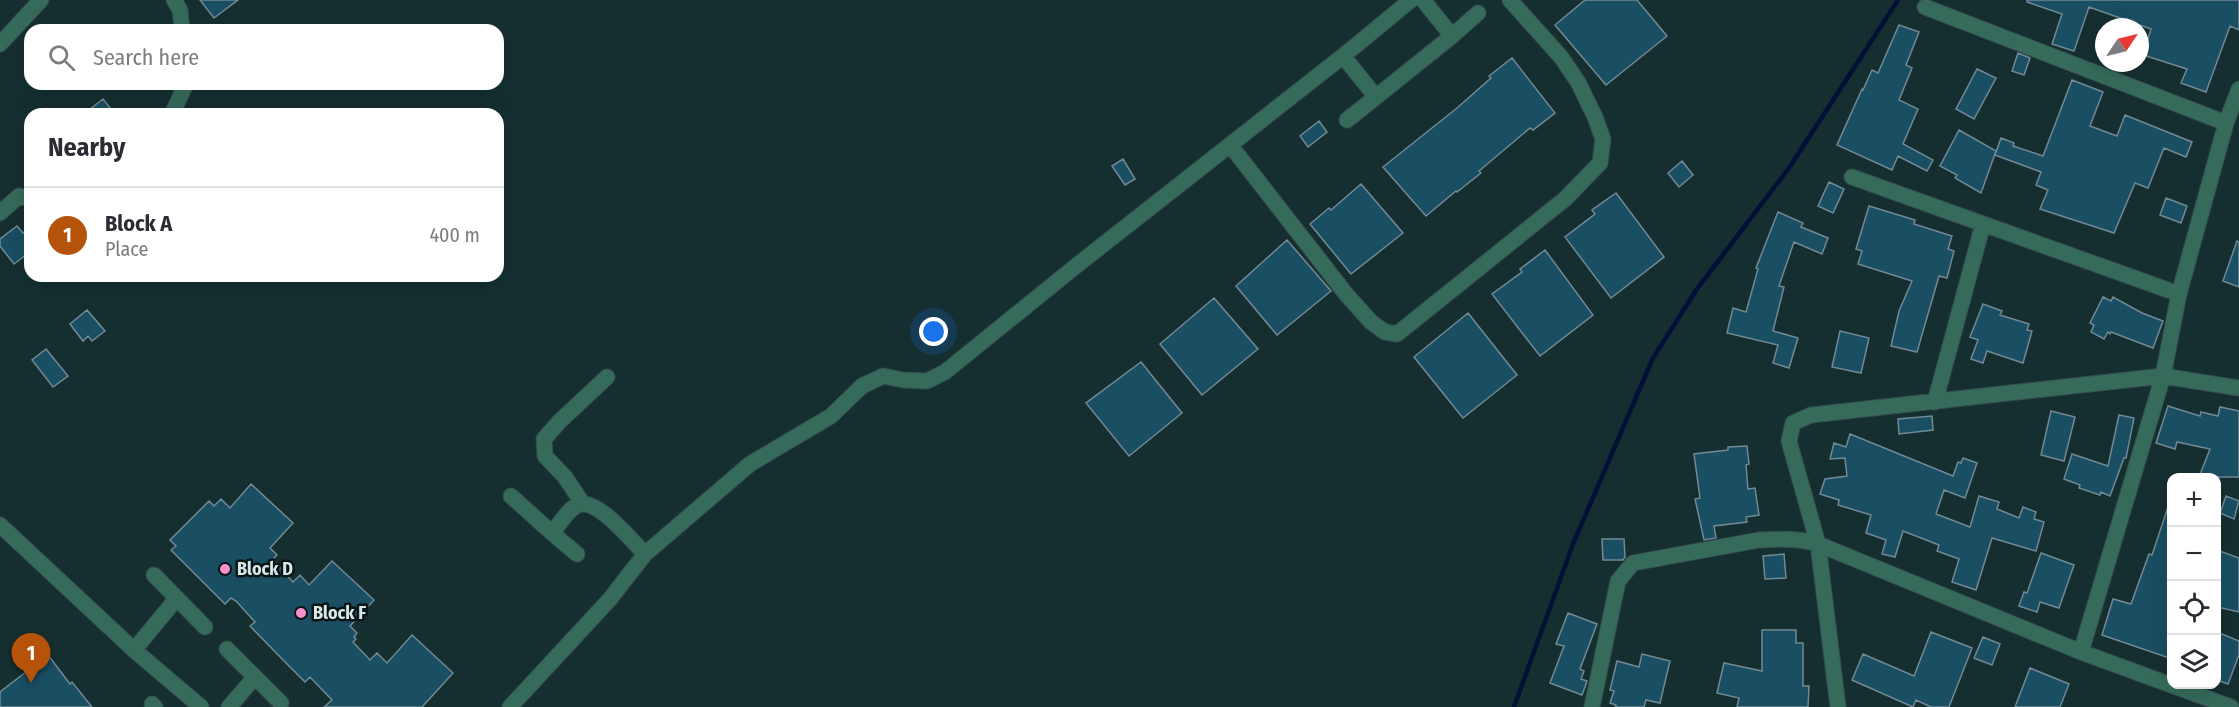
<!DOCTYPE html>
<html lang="en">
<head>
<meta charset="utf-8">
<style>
	body { margin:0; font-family:"Fira Sans Condensed",sans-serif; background:#f7f7f7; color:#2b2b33 }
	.controls { position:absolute; right:18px; bottom:18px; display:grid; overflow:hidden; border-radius:12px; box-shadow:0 6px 24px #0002 }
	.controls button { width:54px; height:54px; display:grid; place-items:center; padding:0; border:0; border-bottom:2px solid #e1e1e2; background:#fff; color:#2b2b33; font:30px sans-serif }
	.compass { position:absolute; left:2095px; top:18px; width:54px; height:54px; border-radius:50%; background:#fff; box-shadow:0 6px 24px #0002; rotate:55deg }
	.you { position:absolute; left:934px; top:332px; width:21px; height:21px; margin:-15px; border:4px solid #fff; border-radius:50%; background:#1a73e8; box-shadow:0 0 0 9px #1a73e833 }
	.badge { display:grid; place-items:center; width:39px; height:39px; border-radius:50%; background:#b45309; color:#fff; font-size:20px; font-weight:700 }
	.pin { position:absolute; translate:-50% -50px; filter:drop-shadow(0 2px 3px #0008) }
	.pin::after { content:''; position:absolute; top:32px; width:21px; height:18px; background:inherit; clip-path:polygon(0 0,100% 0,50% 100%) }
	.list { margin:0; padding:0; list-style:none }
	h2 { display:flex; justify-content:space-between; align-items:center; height:78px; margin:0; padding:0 24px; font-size:26px }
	h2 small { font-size:20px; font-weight:400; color:#7c7c81 }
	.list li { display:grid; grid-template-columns:39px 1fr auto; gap:18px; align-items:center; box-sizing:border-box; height:96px; padding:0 24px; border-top:2px solid #e1e1e2 }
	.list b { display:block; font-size:22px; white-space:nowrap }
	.list p { margin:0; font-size:20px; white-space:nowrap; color:#7c7c81 }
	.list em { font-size:20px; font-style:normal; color:#7c7c81 }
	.icon { flex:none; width:33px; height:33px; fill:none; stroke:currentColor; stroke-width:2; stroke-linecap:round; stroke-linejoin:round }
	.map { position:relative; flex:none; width:2239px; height:707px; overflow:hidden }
	.search { position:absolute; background:#fff; box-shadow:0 6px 24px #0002; left:24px; top:24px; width:480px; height:66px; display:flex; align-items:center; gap:15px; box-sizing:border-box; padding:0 21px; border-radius:18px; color:#7c7c81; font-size:22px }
	.panel { position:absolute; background:#fff; box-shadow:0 6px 24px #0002; left:24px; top:108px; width:480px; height:174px; border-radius:18px }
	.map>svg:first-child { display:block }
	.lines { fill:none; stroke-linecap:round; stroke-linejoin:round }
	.stream { stroke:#001036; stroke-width:4.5 }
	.building { fill:#1a4e63; stroke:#728995; stroke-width:1.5 }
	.minor-casing { stroke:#344c4d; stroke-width:17 }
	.minor { stroke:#366b5b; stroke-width:15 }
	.poi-dot { fill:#f890cb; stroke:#0a1515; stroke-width:2 }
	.labels { text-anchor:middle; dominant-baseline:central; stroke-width:5; stroke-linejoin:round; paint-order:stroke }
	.poi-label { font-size:18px; font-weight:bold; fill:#d8e7e8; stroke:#0a1515; text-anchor:start }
</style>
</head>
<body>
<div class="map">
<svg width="2239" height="707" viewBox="0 0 2239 707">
	<rect width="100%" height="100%" fill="#152f30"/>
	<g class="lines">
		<path class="stream" d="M1514,707L1573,544L1653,358L1697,289L1789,168L1898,0"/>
	</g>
	<path class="building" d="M200,0H238L214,18Z
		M1585,0H1637L1667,36L1606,85L1555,25Z
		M2027,0H2239V30L2230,26L2206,92L2181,83L2187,69L2143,55L2151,29L2089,7L2074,51L2052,44L2062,14L2027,2Z
		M1899,25L1919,32L1906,65L1912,68L1899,100L1918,109L1903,144L1933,160L1927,171L1898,156L1892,170L1837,145L1862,89L1863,90L1872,70L1878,73Z
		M2018,53L2030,58L2024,75L2012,71Z
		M1512,58L1555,113L1533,130L1530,128L1479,171L1481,173L1457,192L1456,191L1426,216L1383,167L1457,108L1491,78L1489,76Z
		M1977,69L1996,78L1974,119L1956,109Z
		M2072,80L2103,92L2090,126L2117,136L2125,115L2192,142L2186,157L2164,148L2148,188L2135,183L2114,233L2040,209L2048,190L2036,185L2041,172L1995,155L2001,138L2014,143L2013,146L2043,156Z
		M103,99L115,114H84Z
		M1319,121L1327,132L1308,147L1300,136Z
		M1959,130L1996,151L1981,193L1955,178L1957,175L1940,166Z
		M1123,159L1135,179L1125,185L1112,166Z
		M1682,161L1693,175L1679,187L1668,173Z
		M1829,182L1844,189L1833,213L1818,206Z
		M1361,184L1403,233L1351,274L1310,224L1329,208L1331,210Z
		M1616,193L1664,257L1611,298L1565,237L1595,214L1592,210Z
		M2166,198L2187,206L2181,223L2160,215Z
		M1869,206L1915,220L1914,224L1952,236L1948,249L1954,251L1947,278L1939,276L1917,352L1891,346L1899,311L1912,281L1858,264L1862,251L1856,249Z
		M1778,212L1803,223L1801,227L1828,238L1822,254L1794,242L1779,286L1784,287L1773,331L1798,338L1789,368L1773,363L1778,345L1727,333L1733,308L1746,312L1758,269L1756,268Z
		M17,226L23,233L30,228V252L14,264L0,246V239Z
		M1287,240L1331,291L1277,335L1236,286Z
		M2237,241L2239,242V287L2223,281Z
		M1545,250L1593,315L1540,356L1492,294L1522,272L1520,269Z
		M2103,297L2111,301L2113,297L2142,313L2163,321L2153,348L2111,332L2110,334L2108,332L2104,339L2091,332L2094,325L2090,323Z
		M1214,298L1258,349L1202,395L1160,344Z
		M1983,304L2002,311L2000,315L2029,324L2027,330L2032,331L2023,363L1987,351L1983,363L1971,359L1978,340L1970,337Z
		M87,310L105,331L92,341L88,336L83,341L70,324Z
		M1468,313L1517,375L1463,418L1414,357Z
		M1840,331L1869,338L1861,373L1832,367Z
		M46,349L68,376L53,387L32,360Z
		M1141,362L1182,413L1129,456L1086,403Z
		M2168,406L2200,416L2201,412L2218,416L2220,407L2239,411V477H2199L2210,449L2177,442L2175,449L2156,443Z
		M2051,411L2075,417L2064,461L2041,455Z
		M2119,415L2134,418L2126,458H2124L2110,496L2101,492L2100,495L2079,488L2080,485L2064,479L2072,454L2108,466Z
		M1932,416L1933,430L1899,434L1898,419Z
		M1850,434L1953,476L1958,462L1961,463L1963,458L1977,463L1965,498L1944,490L1936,514L1970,527L1979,496L1999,502L1997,509L2019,518L2023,507L2036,512L2034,519L2044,522L2036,551L1992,538L1976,590L1952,582L1959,559L1937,551L1939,545L1903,531L1895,557L1882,554L1886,540L1866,533L1871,515L1838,505L1839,500L1820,494L1825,479L1847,476L1845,458L1830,459L1834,443L1846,447Z
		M1747,446L1749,464L1746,465L1748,489L1755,488L1759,515L1746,517L1747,522L1714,526L1716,538L1704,540L1695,499L1700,498L1694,454L1728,450V447Z
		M251,484L293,523L270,548L277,555L273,559L275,562L293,582L300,575L309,585L332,561L374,600L350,626L357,633L354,637L356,639L353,642L370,660L377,653L387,663L412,635L453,673L422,707H324L332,700L310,677L305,682L283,660L250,626L255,622L236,601L231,598L225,604L171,550L176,546L170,540L209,501L214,506L221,499L230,508Z
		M2226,496L2239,501L2234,519L2220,513Z
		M2169,504H2172V659L2102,635L2113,599L2131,604L2149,554L2152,555Z
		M1602,539H1624L1625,557L1623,560H1603Z
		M2217,550L2239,558V612L2217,607Z
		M2041,553L2074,565L2059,608L2040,602L2037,612L2019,606L2024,592L2027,593Z
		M1784,554L1786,578L1765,579L1763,556Z
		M1568,613L1597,624L1580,669L1584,671L1581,679L1587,681L1582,695L1550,683L1564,646L1556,644Z
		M1762,630H1796V643H1803V686H1809L1808,707H1737L1739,698L1717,693L1724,663L1762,671Z
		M1931,632L1972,648L1949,707H1931L1916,700L1913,707L1852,680L1863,654L1914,676Z
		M2217,632L2239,641V655L2228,684L2217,680Z
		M1983,637L2000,644L1992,665L1974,658Z
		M1642,654L1670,661L1660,703L1646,700L1644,707H1615L1616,705L1610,703L1614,691L1610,690L1617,661L1639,667Z
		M48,655L70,684L72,682L92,707H0V692Z
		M2030,668L2069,684L2060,707H2015Z"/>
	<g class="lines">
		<defs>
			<path id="minor" d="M174,0L180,10L182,30
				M1423,0L1452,36
				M1925,7L2226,123
				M0,44L41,0
				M1343,56L1376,97L1347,120
				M1376,97L1452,36L1478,13
				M172,114L186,84
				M1230,145L1346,294L1371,322L1385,332L1397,334L1565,199L1600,163L1603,139L1595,117L1578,82L1561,57L1510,0
				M1852,177L2179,294
				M0,213L19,196L30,199
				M1935,402L1983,224
				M511,496L552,533
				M583,504L565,477L545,456L544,439L560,421L607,377
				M0,525L134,650L201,707
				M577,554L552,533C559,525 568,509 578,505C597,497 632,541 645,554
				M154,575L205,627
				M227,649L281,703
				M134,650L177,598
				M2081,652L2163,376L2239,388
				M152,704L155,707
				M229,707L255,677
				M510,707L610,599L645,554L750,464L831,416L862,386L883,376L903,380L927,381L945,372L1076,266L1343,56L1411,0
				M1592,707L1618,581L1633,563L1759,540C1780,539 1799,538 1818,544L2081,652L2231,707
				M1838,707L1818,544L1789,441L1793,423L1811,415L2163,376L2179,294L2226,123L2239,89"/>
		</defs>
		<use href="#minor" class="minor-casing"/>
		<use href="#minor" class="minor"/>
	</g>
	<g class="poi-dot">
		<circle cx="225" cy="569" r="6"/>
		<circle cx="301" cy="613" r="6"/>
	</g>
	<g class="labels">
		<g class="poi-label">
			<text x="237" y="569">Block D</text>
			<text x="313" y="613">Block F</text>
		</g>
	</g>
</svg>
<div class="controls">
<button>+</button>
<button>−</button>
<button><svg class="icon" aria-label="locate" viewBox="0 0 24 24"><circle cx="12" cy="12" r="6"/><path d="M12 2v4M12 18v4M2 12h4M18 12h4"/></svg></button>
<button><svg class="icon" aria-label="layers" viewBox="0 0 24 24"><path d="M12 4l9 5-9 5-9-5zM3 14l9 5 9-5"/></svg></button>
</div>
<svg class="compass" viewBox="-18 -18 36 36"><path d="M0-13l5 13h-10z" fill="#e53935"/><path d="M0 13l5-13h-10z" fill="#7c7c81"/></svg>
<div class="you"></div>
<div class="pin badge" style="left:31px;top:683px">1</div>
<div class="search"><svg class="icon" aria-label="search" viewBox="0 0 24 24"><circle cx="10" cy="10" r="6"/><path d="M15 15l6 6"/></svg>Search here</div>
<section class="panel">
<h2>Nearby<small></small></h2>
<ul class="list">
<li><span class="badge">1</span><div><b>Block A</b><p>Place</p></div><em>400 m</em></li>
</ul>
</section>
</div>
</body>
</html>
